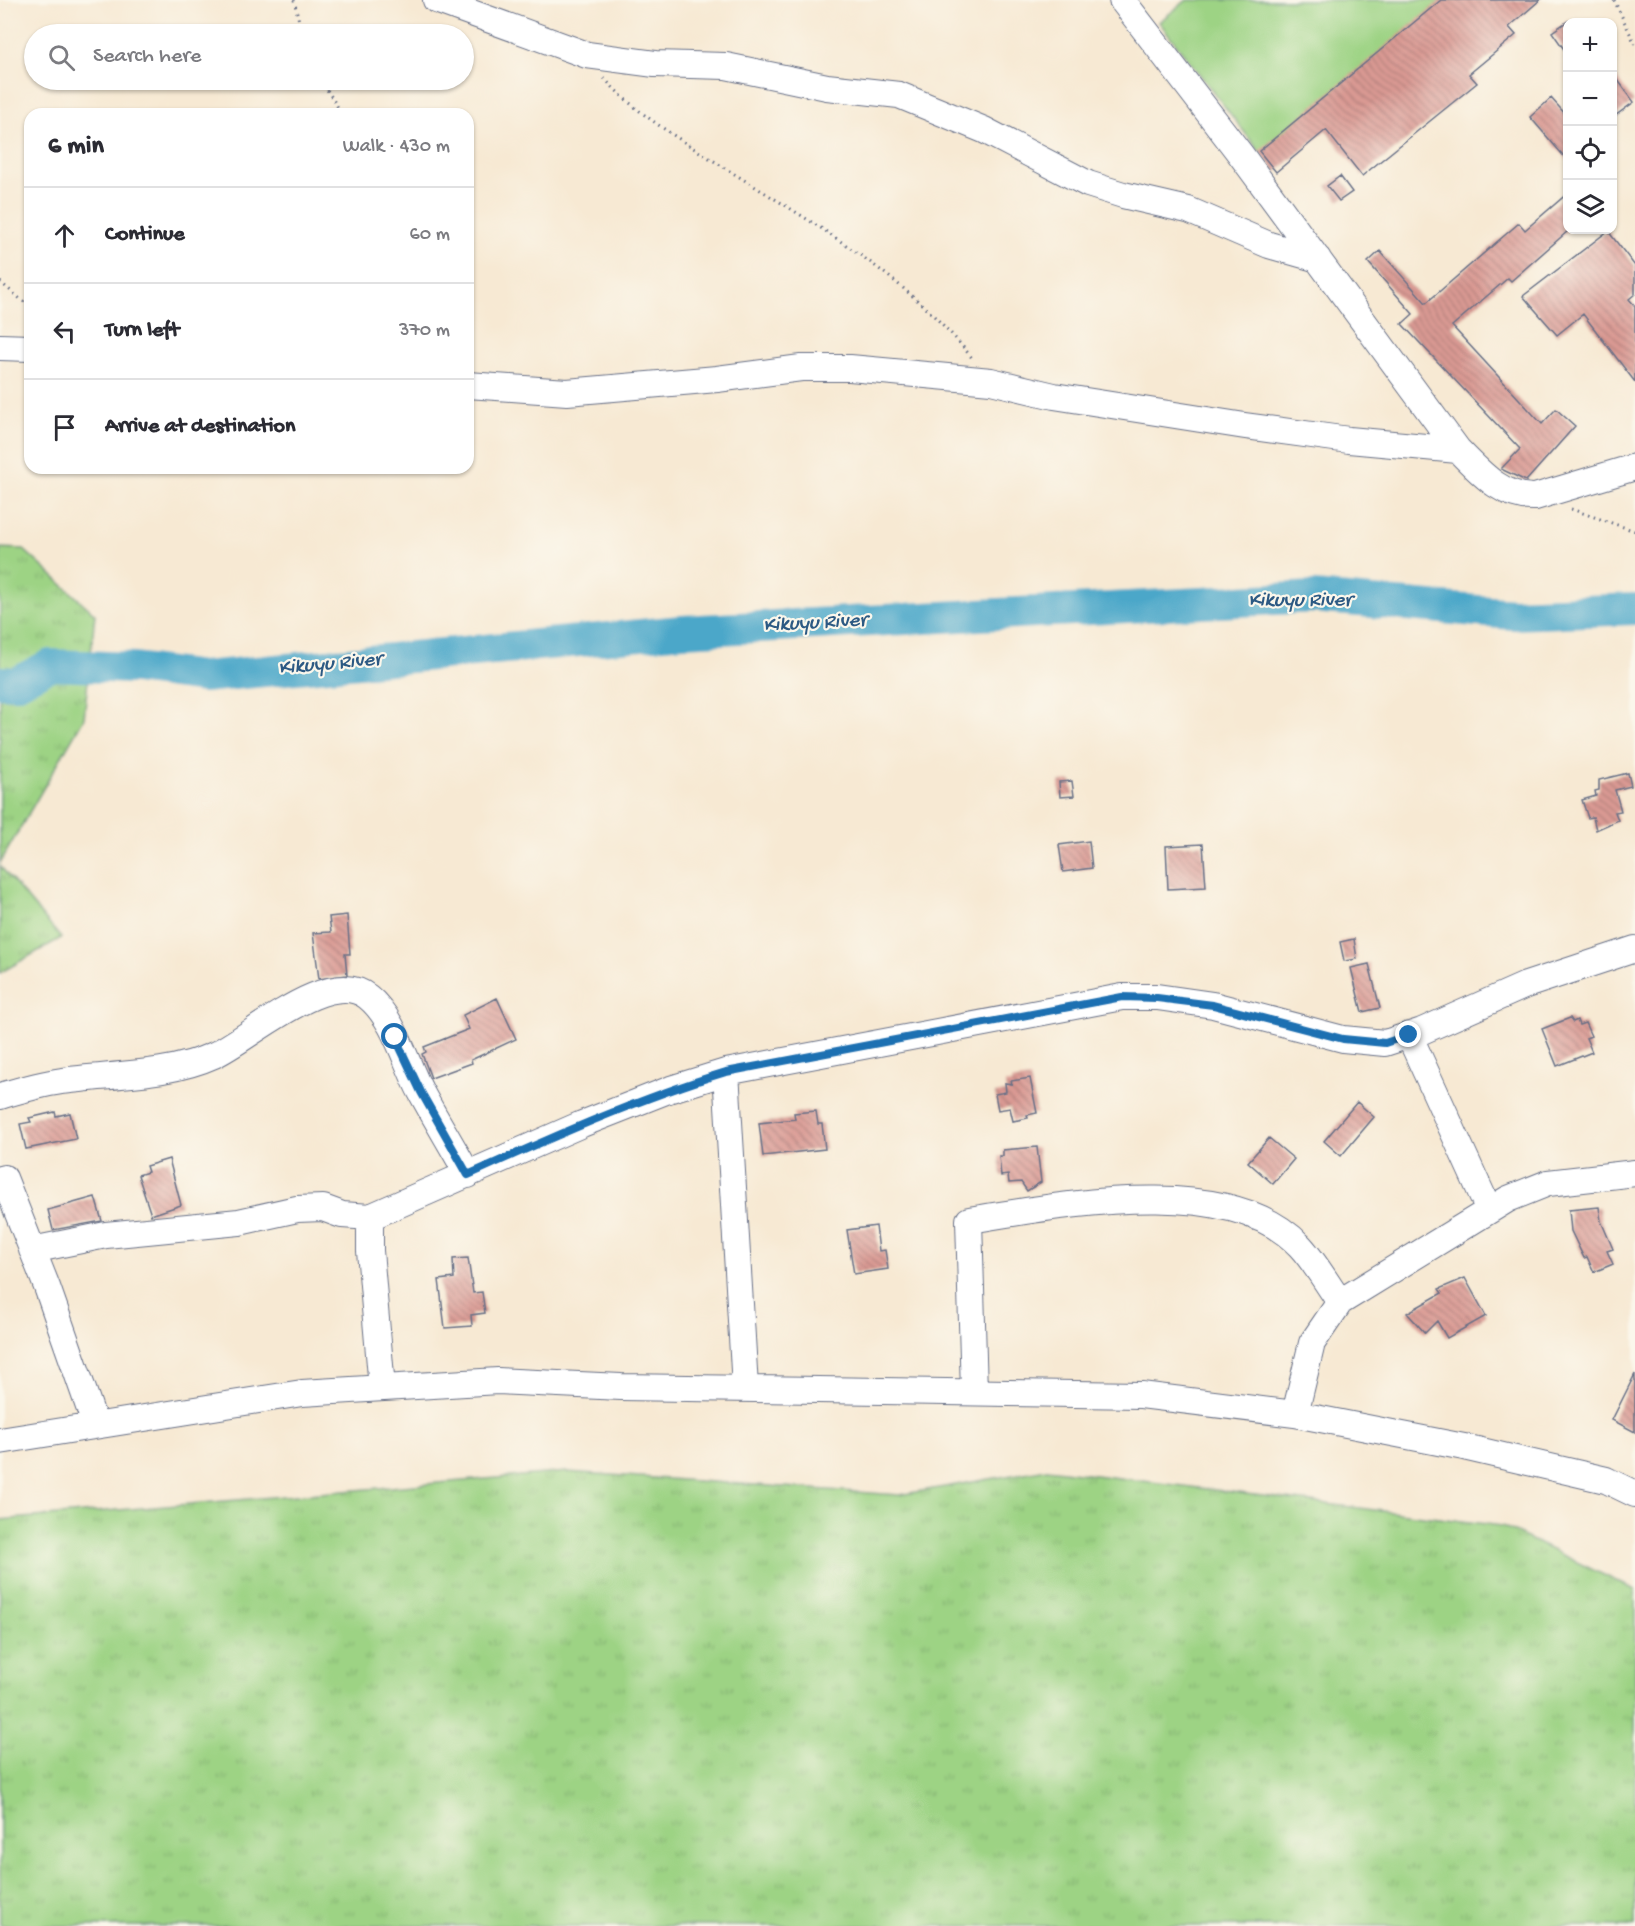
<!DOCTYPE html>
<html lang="en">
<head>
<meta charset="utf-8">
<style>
	body { margin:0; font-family:"Gochi Hand",sans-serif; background:#f7f7f7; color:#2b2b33 }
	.controls { position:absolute; right:18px; top:18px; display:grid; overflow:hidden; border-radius:12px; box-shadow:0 2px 4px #0004 }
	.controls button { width:54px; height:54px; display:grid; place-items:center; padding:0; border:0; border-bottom:2px solid #e1e1e2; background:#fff; color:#2b2b33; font:30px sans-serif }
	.stop { position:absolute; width:18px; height:18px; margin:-14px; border:4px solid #1f6fb2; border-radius:50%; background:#fff }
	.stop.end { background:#1f6fb2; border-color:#fff; box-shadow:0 2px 6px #0008 }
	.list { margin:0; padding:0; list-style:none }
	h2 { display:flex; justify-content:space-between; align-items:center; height:78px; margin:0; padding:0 24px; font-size:26px }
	h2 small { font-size:20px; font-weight:400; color:#7c7c81 }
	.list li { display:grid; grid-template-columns:39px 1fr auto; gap:18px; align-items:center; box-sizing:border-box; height:96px; padding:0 24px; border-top:2px solid #e1e1e2 }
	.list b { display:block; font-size:22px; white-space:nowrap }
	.list em { font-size:20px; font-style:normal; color:#7c7c81 }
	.icon { flex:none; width:33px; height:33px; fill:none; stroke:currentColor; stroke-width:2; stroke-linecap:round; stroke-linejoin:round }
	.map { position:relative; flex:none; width:1635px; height:1926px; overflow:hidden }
	.search { position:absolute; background:#fff; box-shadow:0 2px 4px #0004; left:24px; top:24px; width:450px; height:66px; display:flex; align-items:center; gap:15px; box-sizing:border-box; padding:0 21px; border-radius:33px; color:#7c7c81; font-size:22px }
	.panel { position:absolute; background:#fff; box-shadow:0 2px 4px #0004; left:24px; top:108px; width:450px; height:366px; border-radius:18px }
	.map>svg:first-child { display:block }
	.grass { fill:url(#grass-tufts); stroke:#5c8171; stroke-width:1.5 }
	.pitch { fill:#9dd384; stroke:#5c8171; stroke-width:1.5 }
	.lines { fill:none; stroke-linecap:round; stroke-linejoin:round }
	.river { stroke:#4ba7c9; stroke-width:32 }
	.building { fill:url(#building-back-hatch) }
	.minor-casing { stroke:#687087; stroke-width:28 }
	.path { stroke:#687087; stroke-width:3; stroke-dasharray:1.5 4.5; stroke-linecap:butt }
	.minor { stroke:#fff; stroke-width:26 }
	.route { stroke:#1f6fb2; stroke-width:8 }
	.labels { text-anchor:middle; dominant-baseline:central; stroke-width:4.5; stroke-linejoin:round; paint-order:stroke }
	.water-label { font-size:21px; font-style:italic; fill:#2c5983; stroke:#fbf7ec }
</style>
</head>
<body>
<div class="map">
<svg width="1635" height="1926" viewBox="0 0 1635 1926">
	<defs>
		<pattern id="grass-tufts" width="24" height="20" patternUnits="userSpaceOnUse" patternTransform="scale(1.5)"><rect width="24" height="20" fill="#9dd384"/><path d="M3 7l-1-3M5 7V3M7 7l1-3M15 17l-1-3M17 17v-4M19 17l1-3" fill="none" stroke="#87b574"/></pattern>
		<pattern id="building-back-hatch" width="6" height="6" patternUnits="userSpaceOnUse" patternTransform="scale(1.5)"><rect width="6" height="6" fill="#da9a93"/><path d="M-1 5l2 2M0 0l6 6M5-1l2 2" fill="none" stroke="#b07e7b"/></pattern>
	</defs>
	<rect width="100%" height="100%" fill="#fbf7ec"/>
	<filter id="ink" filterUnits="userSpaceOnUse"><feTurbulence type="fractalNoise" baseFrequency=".0167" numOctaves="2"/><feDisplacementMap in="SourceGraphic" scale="12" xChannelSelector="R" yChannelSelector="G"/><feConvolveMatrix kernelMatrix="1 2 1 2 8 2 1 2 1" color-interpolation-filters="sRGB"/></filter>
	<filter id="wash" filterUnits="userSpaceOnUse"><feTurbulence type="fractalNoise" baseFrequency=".008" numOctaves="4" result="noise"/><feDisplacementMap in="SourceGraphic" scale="24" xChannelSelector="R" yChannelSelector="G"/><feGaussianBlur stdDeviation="1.35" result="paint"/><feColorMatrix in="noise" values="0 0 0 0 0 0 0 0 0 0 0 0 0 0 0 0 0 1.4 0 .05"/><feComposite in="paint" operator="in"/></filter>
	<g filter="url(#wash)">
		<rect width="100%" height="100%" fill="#f7e9d3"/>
		<path class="grass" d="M0,548L23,549L95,614L84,718L0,863Z
			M0,866L61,938L0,973Z
			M1047,1469L1502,1526L1635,1590V1926H0V1520L567,1472L899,1495Z"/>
		<path class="pitch" d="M1187,0H1463L1262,155L1159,22Z"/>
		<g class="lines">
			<path class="river" d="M0,682L16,683L50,665L135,668L203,677L682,631L1313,597L1513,614L1635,609"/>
		</g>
		<g id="blocks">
			<path class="building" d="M1441,0H1540L1509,27L1516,35L1469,74L1477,83L1362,176L1326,130L1276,172L1259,151Z
				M1568,21V55L1552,32Z
				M1612,72L1634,102L1612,118Z
				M1551,98L1568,117V161L1530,117Z
				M1340,176L1352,192L1339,201L1327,186Z
				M1568,193V231L1511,281L1508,278L1452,326L1542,424L1556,409L1575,426L1526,481L1501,469L1520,449L1402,324L1413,314L1368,262L1380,251L1426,303L1519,223L1525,230Z
				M1608,231L1635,266V294L1629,299L1635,306V382L1583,314L1557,335L1523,296Z
				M1628,773L1631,786L1615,790L1621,811L1615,812L1618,820L1596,830L1593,817L1588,818L1582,800L1596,796L1595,791L1599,790V780Z
				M1072,781L1074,796L1060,797L1059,782Z
				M1089,841L1092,868L1063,872L1059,845Z
				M1203,844L1206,887L1168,889L1166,846Z
				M347,915L350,954H345L347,975L319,979L313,933L331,932L329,917Z
				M1354,939L1357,959L1344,961L1340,942Z
				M1369,964L1380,1008L1362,1012L1351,968Z
				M497,998L516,1039L471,1060L472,1063L431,1078L422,1054L426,1052L424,1047L469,1029L463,1015Z
				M1570,1018L1573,1022L1577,1020L1579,1025L1585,1023L1591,1036L1586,1038L1592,1052L1557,1066L1542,1029Z
				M1030,1078L1037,1113L1027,1115L1028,1118L1013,1121L1010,1108L998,1110L995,1094L1006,1092L1005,1083L1012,1084L1011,1081Z
				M1357,1102L1374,1117L1341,1156L1324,1141Z
				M816,1111L818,1124H822L825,1149L763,1156L759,1123L795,1119L794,1113Z
				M55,1112L56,1116L70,1113L76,1139L26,1149L20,1124L31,1122L29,1118Z
				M1269,1138L1294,1159L1273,1184L1248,1162Z
				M1037,1147L1041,1182L1027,1191L1021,1182L1009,1183L1008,1175L1001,1176L999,1156H1003V1150Z
				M169,1159L181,1205L151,1215L138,1175L148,1172L146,1166Z
				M95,1197L102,1221L53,1230L48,1210Z
				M1599,1207L1601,1221L1613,1249L1607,1251L1613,1264L1594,1272L1587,1257L1584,1258L1571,1231L1569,1210Z
				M876,1226L879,1251L885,1250L888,1269L854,1274L847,1230Z
				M468,1258L473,1293L482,1292L485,1313L471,1315L472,1326L445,1328L439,1280L454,1278L453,1259Z
				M1465,1278L1486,1316L1447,1338L1437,1321L1425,1333L1407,1313L1442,1293L1439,1289Z
				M1635,1374V1432L1612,1420Z"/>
		</g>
	</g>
	<g filter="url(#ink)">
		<use href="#blocks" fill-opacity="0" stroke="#687087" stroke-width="1.5"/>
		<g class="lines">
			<defs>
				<path id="minor" d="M436,0L587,55L655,64L726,66L827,87L899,95L984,130L1088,184L1123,195L1188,210L1269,245L1318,259
					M1122,0L1241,155L1458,450C1480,472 1502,498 1535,497L1635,467
					M0,347L30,348
					M468,385L567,392L717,379L801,368H850L991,381L1054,396L1245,426L1349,440L1458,450
					M1409,1035L1489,1210
					M726,1072L745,1387
					M0,1096C20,1090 41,1084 62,1081C111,1074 168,1076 214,1055C251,1038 329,965 368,997C395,1019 405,1062 421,1092C436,1120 453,1147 468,1175
					M0,1179L4,1178L47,1287L95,1424
					M370,1217V1251L382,1388
					M32,1250L106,1235L239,1222L297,1209L323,1208L342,1215L370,1217L582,1124L671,1089L726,1072L1122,997H1157L1213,1005L1343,1039L1385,1043L1422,1031L1526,985L1635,949
					M974,1392L969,1220C1059,1206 1230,1171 1300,1246C1315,1262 1327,1284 1340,1302
					M1295,1414L1312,1343L1340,1302L1508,1199L1548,1183L1635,1173
					M0,1441L302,1393L498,1381L621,1387L1141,1395L1295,1414L1464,1447L1606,1480L1635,1494"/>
			</defs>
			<use href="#minor" class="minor-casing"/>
			<path class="path" d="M294,0L302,34
				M1614,0L1635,44
				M604,78C639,117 685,142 728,170C815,224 908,277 972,358
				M321,80L342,114
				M0,282L30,307
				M1571,509L1635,531"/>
			<use href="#minor" class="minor"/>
		</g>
	</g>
	<g class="lines" filter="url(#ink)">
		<path class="route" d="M395,1037L421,1092L468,1175C553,1137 637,1099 726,1072L1122,997L1157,998L1213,1005L1343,1039L1385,1043L1409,1035"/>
	</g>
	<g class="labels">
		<g class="water-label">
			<text x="1300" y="601">Kikuyu River</text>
			<text transform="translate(815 624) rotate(-3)">Kikuyu River</text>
			<text transform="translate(330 665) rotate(-5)">Kikuyu River</text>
		</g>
	</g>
</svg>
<div class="controls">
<button>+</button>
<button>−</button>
<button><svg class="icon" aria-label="locate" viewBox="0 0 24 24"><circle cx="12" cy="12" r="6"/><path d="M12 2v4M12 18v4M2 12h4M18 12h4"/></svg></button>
<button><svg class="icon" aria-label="layers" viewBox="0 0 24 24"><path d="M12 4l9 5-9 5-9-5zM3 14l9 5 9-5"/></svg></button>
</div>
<div class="stop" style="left:395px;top:1037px"></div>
<div class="stop end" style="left:1409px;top:1035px"></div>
<div class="search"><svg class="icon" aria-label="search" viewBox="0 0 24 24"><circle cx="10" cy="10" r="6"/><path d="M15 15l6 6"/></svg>Search here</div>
<section class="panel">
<h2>6 min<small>Walk · 430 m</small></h2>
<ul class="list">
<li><svg class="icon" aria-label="ahead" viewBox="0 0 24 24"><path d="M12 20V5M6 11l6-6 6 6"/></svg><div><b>Continue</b></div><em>60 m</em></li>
<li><svg class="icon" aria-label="left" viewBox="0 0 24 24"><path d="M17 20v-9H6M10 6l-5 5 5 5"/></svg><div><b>Turn left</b></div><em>370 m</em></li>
<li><svg class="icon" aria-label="arrive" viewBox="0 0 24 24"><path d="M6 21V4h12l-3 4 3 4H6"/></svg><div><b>Arrive at destination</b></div></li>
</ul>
</section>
</div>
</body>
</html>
